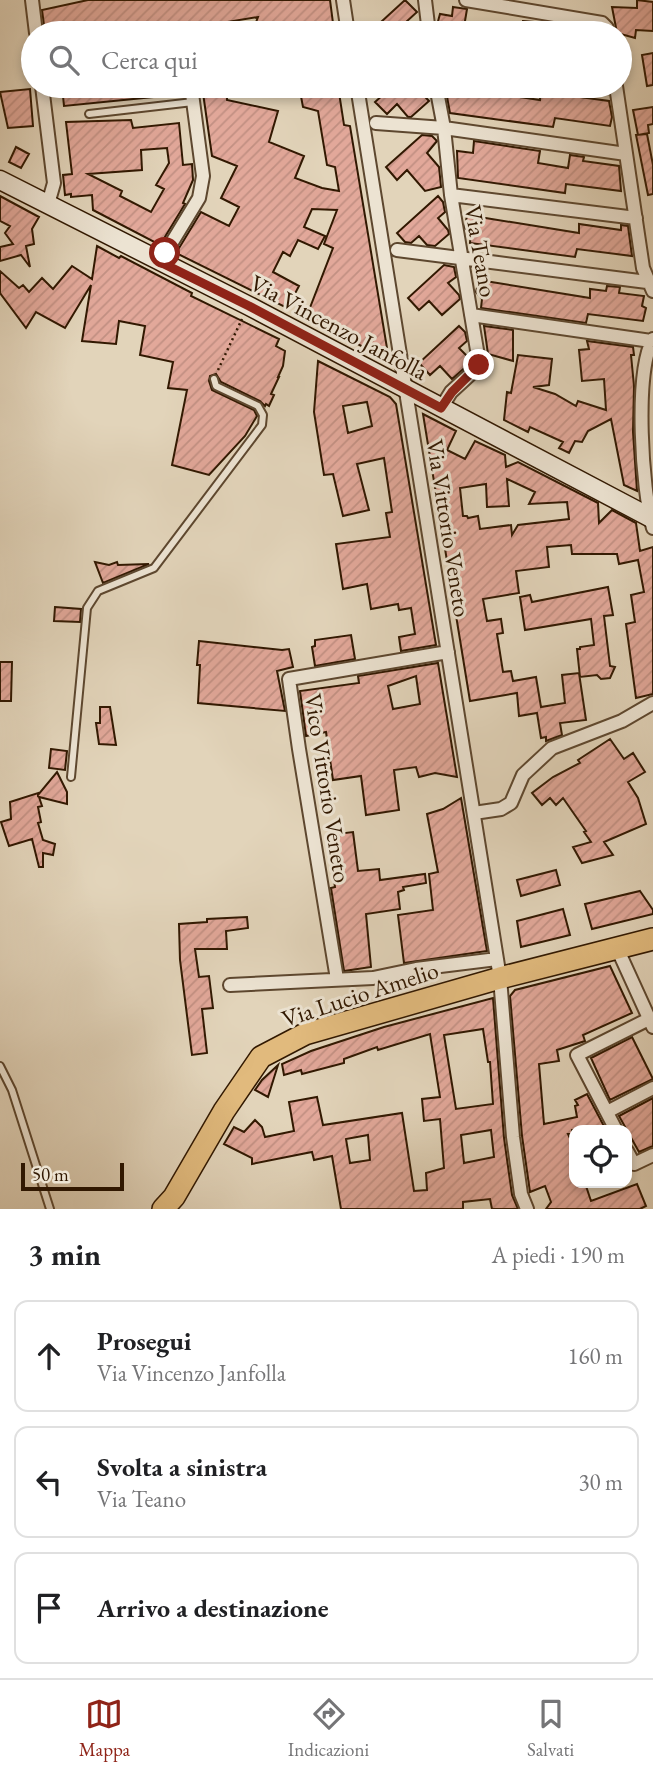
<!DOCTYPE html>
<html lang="it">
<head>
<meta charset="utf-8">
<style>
	body { margin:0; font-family:"EB Garamond",serif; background:#f2f2f2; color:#202124 }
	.controls { position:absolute; right:21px; bottom:21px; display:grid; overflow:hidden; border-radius:14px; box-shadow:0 4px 10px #0003 }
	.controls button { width:63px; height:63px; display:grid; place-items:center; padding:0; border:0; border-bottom:2px solid #e0e0e0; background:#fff; color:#202124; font:35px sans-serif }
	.scale { position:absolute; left:21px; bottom:18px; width:103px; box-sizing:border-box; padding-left:7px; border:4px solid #311801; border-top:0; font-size:19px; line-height:24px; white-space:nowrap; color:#311801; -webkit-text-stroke:5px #ece3d2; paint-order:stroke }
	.stop { position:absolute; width:21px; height:21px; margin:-16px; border:5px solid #8f2418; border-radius:50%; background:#fff }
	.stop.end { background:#8f2418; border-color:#fff; box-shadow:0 2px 7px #0008 }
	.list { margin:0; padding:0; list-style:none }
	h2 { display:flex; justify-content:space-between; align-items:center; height:91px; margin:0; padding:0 28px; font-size:30px }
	h2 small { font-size:23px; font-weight:400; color:#757577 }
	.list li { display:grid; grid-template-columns:46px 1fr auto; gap:21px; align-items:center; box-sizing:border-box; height:112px; margin:0 14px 14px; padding:0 14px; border:2px solid #e0e0e0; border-radius:14px }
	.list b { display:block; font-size:26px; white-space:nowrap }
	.list p { margin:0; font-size:23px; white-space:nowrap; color:#757577 }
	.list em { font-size:23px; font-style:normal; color:#757577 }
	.icon { flex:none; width:38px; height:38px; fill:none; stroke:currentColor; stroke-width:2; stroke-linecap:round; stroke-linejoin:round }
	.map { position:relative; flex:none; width:653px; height:1209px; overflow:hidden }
	.search { position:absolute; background:#fff; box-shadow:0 4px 10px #0003; left:21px; right:21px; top:21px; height:77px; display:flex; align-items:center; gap:18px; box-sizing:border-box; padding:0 24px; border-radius:38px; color:#757577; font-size:26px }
	.sheet { height:469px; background:#fff }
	nav { display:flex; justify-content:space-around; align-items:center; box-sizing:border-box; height:98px; border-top:2px solid #e0e0e0; background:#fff; font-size:19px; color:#757577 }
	nav a { display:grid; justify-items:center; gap:4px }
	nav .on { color:#8f2418 }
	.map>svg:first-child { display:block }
	.building { fill:url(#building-hatch); stroke:#311801; stroke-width:2; fill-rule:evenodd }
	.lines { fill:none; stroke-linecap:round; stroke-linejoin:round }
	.lane-casing { stroke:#5d472f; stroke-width:10 }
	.street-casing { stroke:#5d472f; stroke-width:16 }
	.secondary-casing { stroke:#311801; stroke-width:21 }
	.primary-casing { stroke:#311801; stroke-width:24 }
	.path { stroke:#311801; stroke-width:2.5; stroke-dasharray:2 3.5; stroke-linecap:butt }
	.lane { stroke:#ece3d2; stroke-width:6 }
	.street { stroke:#ece3d2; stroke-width:12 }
	.secondary { stroke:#ece3d2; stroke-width:18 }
	.primary { stroke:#e1ba7d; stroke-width:21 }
	.route { stroke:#8f2418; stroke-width:9 }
	.labels { text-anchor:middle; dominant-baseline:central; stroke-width:6; stroke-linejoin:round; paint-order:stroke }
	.street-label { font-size:24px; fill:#311801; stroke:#ece3d2 }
</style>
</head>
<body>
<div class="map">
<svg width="653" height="1209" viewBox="0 0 653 1209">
	<defs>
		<pattern id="building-hatch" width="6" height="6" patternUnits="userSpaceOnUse" patternTransform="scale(1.75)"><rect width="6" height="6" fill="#e2a89a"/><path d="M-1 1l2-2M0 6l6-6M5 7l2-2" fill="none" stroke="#c29083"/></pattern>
	</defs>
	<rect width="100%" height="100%" fill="#e2d4ba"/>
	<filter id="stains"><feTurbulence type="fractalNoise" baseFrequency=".00286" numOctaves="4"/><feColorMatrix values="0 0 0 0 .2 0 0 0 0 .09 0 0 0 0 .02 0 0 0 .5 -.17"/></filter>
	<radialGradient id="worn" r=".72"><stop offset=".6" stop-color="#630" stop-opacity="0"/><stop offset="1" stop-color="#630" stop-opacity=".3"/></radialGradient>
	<path class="building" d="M88,0H330L333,23L327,25L329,33H291L290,30L252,33L258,17L227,22L229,31L214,33H209L208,27L159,33H45L42,10Z
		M405,0L417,12L406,22L416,33H369Z
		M637,0L653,2V31L636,30L635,38L617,33L612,7L637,8Z
		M453,7L467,9L463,33H438L437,25L440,14L452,16Z
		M523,21L545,23L544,33H522Z
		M653,53V85L647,86L642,55Z
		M62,86H182L183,94L64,106Z
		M202,86H227V100L278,111L269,142L304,156L295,178L322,188L339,191L335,167L327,165L318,111L303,107L299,86H338L344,125L350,126L389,360L306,318L333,248L324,244L337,210L312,209L304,227L325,236L318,249L298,240L290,256L283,252L273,272L299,286L289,305L285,307L176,253L201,212L229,226L239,207L221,198L237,166L212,156Z
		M393,86H415L429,101L411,117H408L397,104L387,114L375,102Z
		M445,86L540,100L541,89L558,91L557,94L609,101L612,117L610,126L555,118L553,127L450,113Z
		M30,89L33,126L8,128L0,92Z
		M653,107V124L648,125L649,133L638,135L633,110Z
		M131,120L133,128L179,123L183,165L192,164L193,180L183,203L185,204L160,245L93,210L92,195L71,197V194L65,195L63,175L72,174L66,122ZM167,148L169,163L156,185L164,189L151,212L120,196L122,191L88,174L142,170L141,150Z
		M647,134L653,165V194L648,195L636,135Z
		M422,135L432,136L437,141L427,153L439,167L441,187L425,191L407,170L397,180L386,167Z
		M474,141L540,151L538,163L568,168L570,155L584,157L583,161L619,166L621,191L566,184L565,193L458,178L457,151L473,153Z
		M16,147L29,154L21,168L9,162Z
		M0,196L39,217L32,229L34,244L26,246L30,267L21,255L0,261V247L13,244L5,233L10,226L0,221Z
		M438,196L443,202L445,212L438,218L448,230L449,234L435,246L427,245L419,236L411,243L405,242L397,233Z
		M467,215L579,233V224L621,230V225L628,226L632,256L577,249L575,257L470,243L471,233L465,228Z
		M97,246L119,258L121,256L192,293L191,296L279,339L276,346L285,351L283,366L278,377H279L271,394L274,395L269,406L266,404L265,406L260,401L221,382L216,374L210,376L209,381L212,390L254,410L257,416L245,436L209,475L172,465L187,390L168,388L173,362L140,355L145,326L119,321L116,344L82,341L91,285L65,328L36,312L26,328L0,293V271L19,288L23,285L29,292L42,278L53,289L72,266L92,279Z
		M444,265L454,267L456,277L448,283L459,295L460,299L442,315L429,301L419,310L408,298Z
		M479,280L590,298V289L606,291L607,286L620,287L619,293L644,296L642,306L646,308L643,321L588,314L586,323L481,308L482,299L476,292Z
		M459,326L465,332L467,341L459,348L470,359L469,364L452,379L440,366L430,375L419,363Z
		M484,326L513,330V361L488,354Z
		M587,341L633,347L634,355H631L634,386L633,432L637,491L624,485L611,419L588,431L582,442L575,441L569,453L559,448L563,442L530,427L528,432L504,420L507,392L511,393L518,355L552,359L549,385L533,387L555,394L576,406L578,401L606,410L604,379L582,381L579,350L589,349Z
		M318,361L390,397L396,404L436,645L401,651L399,637L415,634L411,608L399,610L398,604L371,609L367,584L343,589L336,544L390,537L386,513L392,512L384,458L357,464L369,510L343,516L333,474L324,475L314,412ZM367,402L372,426L348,433L343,406Z
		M423,414L456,431L447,450L465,459L475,441L505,455L506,467L518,462L598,503L599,523L612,510L636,523L640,551L653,547V694L636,698L626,624L635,622L631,595L644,592L638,560L619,564L617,554H572L571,545L547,547L549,567L516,571L519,593L483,599L487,621L501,619L503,633L497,634L503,672L511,671L513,681L536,677L541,707L565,703L562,675L579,673L586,720L560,723L562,735L546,741V737L541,738L537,713L519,716L517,693L470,701L454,603L460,602L453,559L447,561ZM507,479L535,492L529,504L567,502L569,519L518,525L512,535L511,525L480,529L478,516L468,518L467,516H463L460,488L486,484L487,507L509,506Z
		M95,562L109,565L117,562L118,565L149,564L103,583Z
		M608,587L613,615L604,616L610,666L615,667L610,678L601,679L597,675L580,677L577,649H580V647L594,645L591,619L525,630L520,597L530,595L532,602Z
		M55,607L81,609L80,622L54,621Z
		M351,635L355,659L315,666L312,647L315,646V640Z
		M199,641L282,650L289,649L293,667L277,671L285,711L198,703L200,665H197Z
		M0,662H12L11,701H0Z
		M438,663L457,777L435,773L419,777L416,767L394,770L399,810L366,815L361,776L333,780L326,732L306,736L300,691L359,683L358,676ZM416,676L420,704L393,709L388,686Z
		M100,707H110L116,745L99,744L96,723H100Z
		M610,739L624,759L633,753L645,772L628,782L638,798L646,824L604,842L613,855L582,863L573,847L591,842L584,832L586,831L563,798L556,805L550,798L542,805L532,793L553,777L580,763L578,760Z
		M51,749L67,751L65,770L49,768Z
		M57,772L67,792V804L39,797L42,806L38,807L41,822L38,823L43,840L55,844L53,855L43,853V867H39L32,839L9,846L1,822L11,819L10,802L38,793V795Z
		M461,798L487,951L404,963L398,915L433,910L429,874L438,872L427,814L443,809Z
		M353,832L358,871L379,869L380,880L425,874L426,883L403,887L404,890L398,892L400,909L366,914L371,967L344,971L331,888L335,887L328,835Z
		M556,870L560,885L521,896L517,880Z
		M640,891L653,910V914L592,929L585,904Z
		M563,909L570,935L521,947L517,921Z
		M247,917L248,928L226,931L227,949H195L199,977L209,976L213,1008L202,1009L207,1053L192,1055L180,960L179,924L207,922V919Z
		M610,966L632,1013L583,1035L585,1041L557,1050L559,1061L539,1064L544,1124L577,1117L575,1106L578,1105L575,1100L587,1094L606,1130H572V1134H568L574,1147V1183H585L591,1201L637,1184L646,1206L640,1209H546L551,1202L545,1186L530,1192L522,1136L510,996L515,990Z
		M493,998L504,1138L512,1195L518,1209H492L490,1199L463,1202V1209H341L332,1156L314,1160L312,1152L252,1164V1158L224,1144L234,1127L244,1132L255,1120L262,1127L265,1137L294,1131L289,1102L317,1097L323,1125L402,1113L414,1191L427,1190L426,1173L444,1168L440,1119L424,1121L422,1099L440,1097L430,1034L378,1050L377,1047L344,1059V1063L302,1074L301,1070L284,1075L282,1064L311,1051L384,1027ZM483,1029L488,1062H490L493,1104L456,1109L444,1035ZM491,1130L494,1157L464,1163L461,1135ZM368,1135L370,1160L350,1163L346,1139Z
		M632,1037L653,1079L610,1100L591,1058Z
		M278,1065L268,1097L255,1090L262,1080Z
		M653,1098V1146L639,1152L619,1116Z"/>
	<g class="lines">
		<defs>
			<path id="lane" d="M89,114L193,102
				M71,777L87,608L98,591L154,568L262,425L263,415L258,406L216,386L214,379
				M0,1066L12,1090L50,1209"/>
			<path id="street" d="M32,0L36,33
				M343,0L348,33
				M425,0L429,33
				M466,0L602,23L607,28L608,33
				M42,86L54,183L48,204
				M357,86L500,978L513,1137L521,1194L527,1209
				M436,86L444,128L451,195L479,362L476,369L451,392L441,408
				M596,86L616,88
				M616,86L643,268L653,291
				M376,123L444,128L626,154
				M451,195L636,218
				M397,250L647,282
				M160,262L199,198L203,176L191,86
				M471,315L651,341
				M653,339C634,374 642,490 653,528
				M474,813L501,809L511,803L523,775L552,748L622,721L653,703
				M617,948L653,1027
				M337,979L299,749L289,679L448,652
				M230,985L373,978L416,969L497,959
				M607,1112L653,1088
				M616,1130L577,1055L649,1019
				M627,1151L634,1164L653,1155"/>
			<path id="secondary" d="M0,180L249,306L653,519"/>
			<path id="primary" d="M163,1209L174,1197L224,1111L261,1057L305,1034L500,978L653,939"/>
		</defs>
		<use href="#lane" class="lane-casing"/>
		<use href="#street" class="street-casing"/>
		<use href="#secondary" class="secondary-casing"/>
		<use href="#primary" class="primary-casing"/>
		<path class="path" d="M218,370L242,319"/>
		<use href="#lane" class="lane"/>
		<use href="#street" class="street"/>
		<use href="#secondary" class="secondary"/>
		<use href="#primary" class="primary"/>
	</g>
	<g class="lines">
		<path class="route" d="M165,253L160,262L249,306L441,408L452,392L479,365"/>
	</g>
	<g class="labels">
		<g class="street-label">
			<text transform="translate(481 251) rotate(80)">Via Teano</text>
			<text transform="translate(339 327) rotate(28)">Via Vincenzo Janfolla</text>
			<text transform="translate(449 528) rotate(81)">Via Vittorio Veneto</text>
			<text transform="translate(328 788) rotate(81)">Vico Vittorio Veneto</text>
			<text transform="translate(360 994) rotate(-18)">Via Lucio Amelio</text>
		</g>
	</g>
	<rect width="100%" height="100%" filter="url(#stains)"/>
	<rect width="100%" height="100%" fill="url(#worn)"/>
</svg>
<div class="controls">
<button><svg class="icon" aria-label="locate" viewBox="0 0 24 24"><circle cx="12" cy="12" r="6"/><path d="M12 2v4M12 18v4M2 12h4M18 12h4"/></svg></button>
</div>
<div class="scale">50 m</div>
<div class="stop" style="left:165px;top:253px"></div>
<div class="stop end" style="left:479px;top:365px"></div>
<div class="search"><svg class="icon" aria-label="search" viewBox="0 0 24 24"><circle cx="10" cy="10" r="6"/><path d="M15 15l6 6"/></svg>Cerca qui</div>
</div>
<section class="sheet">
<h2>3 min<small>A piedi · 190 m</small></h2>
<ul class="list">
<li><svg class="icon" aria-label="ahead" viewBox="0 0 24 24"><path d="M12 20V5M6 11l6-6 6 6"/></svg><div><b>Prosegui</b><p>Via Vincenzo Janfolla</p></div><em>160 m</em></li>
<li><svg class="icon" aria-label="left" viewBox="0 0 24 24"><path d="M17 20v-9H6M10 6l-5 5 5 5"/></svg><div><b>Svolta a sinistra</b><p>Via Teano</p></div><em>30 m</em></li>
<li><svg class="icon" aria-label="arrive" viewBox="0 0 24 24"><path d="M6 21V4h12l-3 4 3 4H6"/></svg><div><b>Arrivo a destinazione</b></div></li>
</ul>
</section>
<nav>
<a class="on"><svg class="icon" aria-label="map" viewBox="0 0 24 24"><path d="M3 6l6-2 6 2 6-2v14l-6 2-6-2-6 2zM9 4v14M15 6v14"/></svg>Mappa</a>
<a><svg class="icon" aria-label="directions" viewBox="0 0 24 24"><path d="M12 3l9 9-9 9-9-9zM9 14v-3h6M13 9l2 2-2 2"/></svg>Indicazioni</a>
<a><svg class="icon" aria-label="saved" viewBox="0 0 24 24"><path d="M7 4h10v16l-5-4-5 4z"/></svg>Salvati</a>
</nav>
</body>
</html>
